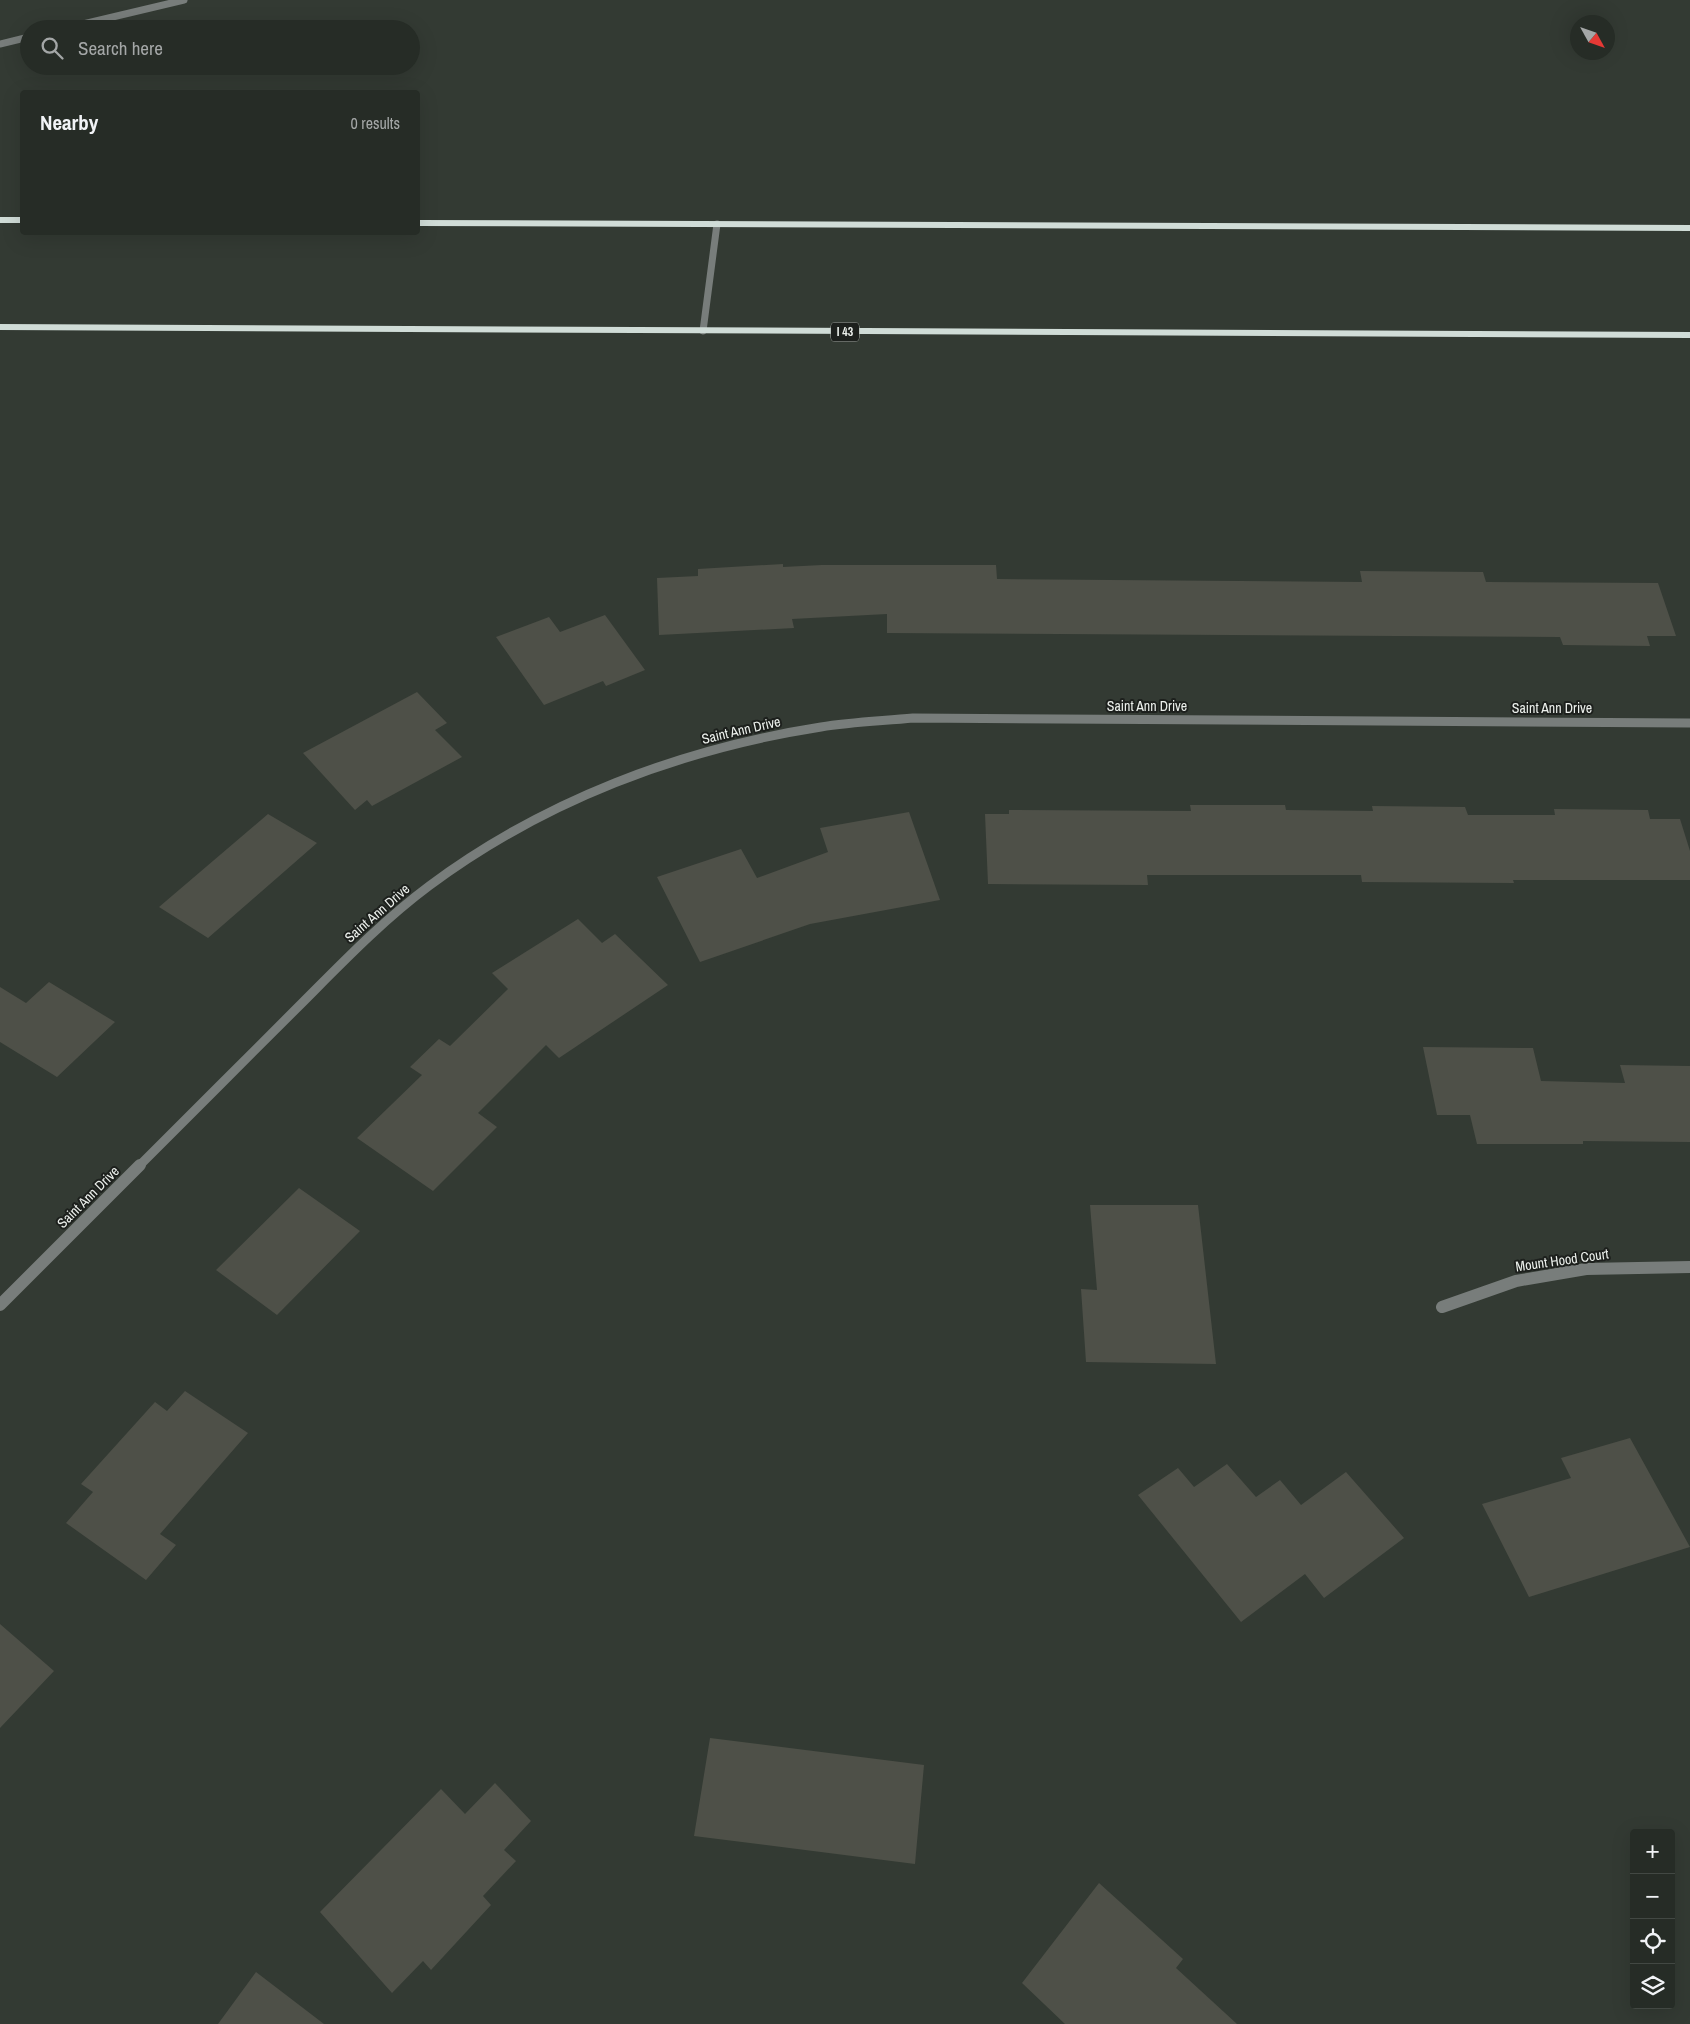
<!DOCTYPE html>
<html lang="en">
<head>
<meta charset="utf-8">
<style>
	body { margin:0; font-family:"Archivo Narrow",sans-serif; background:#2e342e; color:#f1f3f6 }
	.controls { position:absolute; right:15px; bottom:15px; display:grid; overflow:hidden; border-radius:5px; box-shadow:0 5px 20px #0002 }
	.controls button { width:45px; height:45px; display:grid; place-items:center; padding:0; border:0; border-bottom:1px solid #424843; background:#262c26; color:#f1f3f6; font:25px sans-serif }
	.compass { position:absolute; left:1570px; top:15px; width:45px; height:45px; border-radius:50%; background:#262c26; box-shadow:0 5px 20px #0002; rotate:130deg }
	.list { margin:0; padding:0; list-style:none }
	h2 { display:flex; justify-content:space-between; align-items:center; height:65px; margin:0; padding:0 20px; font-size:21px }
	h2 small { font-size:16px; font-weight:400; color:#a4a7a7 }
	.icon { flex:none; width:28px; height:28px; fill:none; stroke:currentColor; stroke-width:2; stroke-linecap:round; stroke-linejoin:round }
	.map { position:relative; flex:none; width:1690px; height:2024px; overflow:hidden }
	.search { position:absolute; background:#262c26; box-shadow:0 5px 20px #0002; left:20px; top:20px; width:400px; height:55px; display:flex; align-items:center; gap:12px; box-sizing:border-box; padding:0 18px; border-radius:28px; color:#a4a7a7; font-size:19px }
	.panel { position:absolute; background:#262c26; box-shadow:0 5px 20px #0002; left:20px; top:90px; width:400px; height:145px; border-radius:5px }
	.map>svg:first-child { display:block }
	.building { fill:#4e5048 }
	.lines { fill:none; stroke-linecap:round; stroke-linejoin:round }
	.service { stroke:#787d7b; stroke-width:7 }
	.minor-far1 { stroke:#787d7b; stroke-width:9 }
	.minor { stroke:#787d7b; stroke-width:12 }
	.tertiary { stroke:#787d7b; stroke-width:7 }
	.motorway { fill:#d0dcd7; fill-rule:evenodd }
	.labels { text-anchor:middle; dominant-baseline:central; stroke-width:4; stroke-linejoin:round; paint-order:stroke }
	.shield { fill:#1d201d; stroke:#aeb2ae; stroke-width:1 }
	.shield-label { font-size:12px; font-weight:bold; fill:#ecf0ec }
	.street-label { font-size:14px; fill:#ecf0ec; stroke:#1d201d }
</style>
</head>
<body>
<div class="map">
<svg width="1690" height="2024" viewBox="0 0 1690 2024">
	<rect width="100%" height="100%" fill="#333a33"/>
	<path class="building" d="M783,564V567L822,565H996L997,579L1362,582L1360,571L1483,572L1486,582L1658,583L1676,636H1647L1650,646L1563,645L1560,637L887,633V614L792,619L794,628L659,635L657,578L698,576V569Z
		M605,615L645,670L606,686L603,681L544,705L496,637L549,617L560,632Z
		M417,692L447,723L435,730L462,757L372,806L367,800L355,810L303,753Z
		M1190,805H1285L1286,810L1373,811L1372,806L1465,807L1468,815H1555L1554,809L1648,810L1650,819H1680L1690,851V880H1513L1514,883L1362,882L1361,875H1147L1148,885L988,884L985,814H1009V810L1191,811Z
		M909,812L940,900L810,924L700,962L657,877L741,849L757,878L828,852L820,828Z
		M268,814L317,843L208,938L159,907Z
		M578,919L602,943L615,934L668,985L559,1058L546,1045L478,1113L497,1127L433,1191L357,1138L422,1075L410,1067L439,1039L450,1046L508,989L492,973Z
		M49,982L115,1022L57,1077L0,1042V987L26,1003Z
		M1423,1047L1533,1048L1541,1081L1625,1083L1620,1065L1690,1066V1142L1583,1141V1144H1477L1470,1115H1437Z
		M299,1188L360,1231L277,1315L216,1270Z
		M1090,1205H1198L1216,1364L1086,1362L1081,1289L1097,1290Z
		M185,1391L248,1433L160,1534L176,1545L146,1580L66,1523L93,1492L81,1484L155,1402L167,1411Z
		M1630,1438L1690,1547L1529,1597L1482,1504L1571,1478L1561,1458Z
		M1227,1464L1256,1497L1280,1480L1301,1505L1346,1472L1404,1538L1324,1598L1305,1574L1241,1622L1138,1495L1178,1468L1194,1487Z
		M0,1624L54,1671L0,1728Z
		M710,1738L924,1765L915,1864L694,1836Z
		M495,1783L531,1821L504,1850L516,1861L483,1896L491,1905L431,1970L423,1961L392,1993L320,1912L441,1789L465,1814Z
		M1099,1883L1183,1959L1176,1968L1237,2024H1065L1022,1983Z
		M256,1972L324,2024H218Z"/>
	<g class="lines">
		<path class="service" d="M703,331L717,224"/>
		<path class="minor-far1" d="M139,1166C192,1113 246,1059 299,1006C341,964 382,921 429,886C543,801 680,749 821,727C851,722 882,721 913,718L1690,723"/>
		<path class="minor" d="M0,1305L140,1165
			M1442,1307L1516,1281L1586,1269L1690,1267"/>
		<path class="tertiary" d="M62,29L184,0
			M0,44L29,37"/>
		<path class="motorway" d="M0,217H22V223H0Z
			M418,220L1690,225V231L418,226Z
			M0,324L1690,332V338L0,330Z"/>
	</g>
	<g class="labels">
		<rect class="shield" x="831" y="322.5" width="28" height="19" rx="4"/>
		<g class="shield-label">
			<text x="845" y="332">I 43</text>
		</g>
		<g class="street-label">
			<text x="1147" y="706">Saint Ann Drive</text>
			<text x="1552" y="708">Saint Ann Drive</text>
			<text transform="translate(741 730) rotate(-13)">Saint Ann Drive</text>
			<text transform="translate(377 913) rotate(-41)">Saint Ann Drive</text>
			<text transform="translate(88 1197) rotate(-45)">Saint Ann Drive</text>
			<text transform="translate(1562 1260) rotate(-8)">Mount Hood Court</text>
		</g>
	</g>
</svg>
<div class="controls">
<button>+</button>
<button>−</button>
<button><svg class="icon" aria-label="locate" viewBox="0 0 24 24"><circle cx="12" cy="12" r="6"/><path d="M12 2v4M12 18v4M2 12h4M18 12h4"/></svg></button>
<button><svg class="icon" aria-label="layers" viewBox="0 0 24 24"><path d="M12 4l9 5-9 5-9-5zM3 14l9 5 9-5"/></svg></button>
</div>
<svg class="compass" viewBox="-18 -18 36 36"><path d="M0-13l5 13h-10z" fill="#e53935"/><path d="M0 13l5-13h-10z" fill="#a4a7a7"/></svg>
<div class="search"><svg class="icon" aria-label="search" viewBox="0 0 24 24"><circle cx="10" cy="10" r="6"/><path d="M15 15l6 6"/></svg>Search here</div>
<section class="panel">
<h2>Nearby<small>0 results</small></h2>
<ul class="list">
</ul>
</section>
</div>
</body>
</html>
